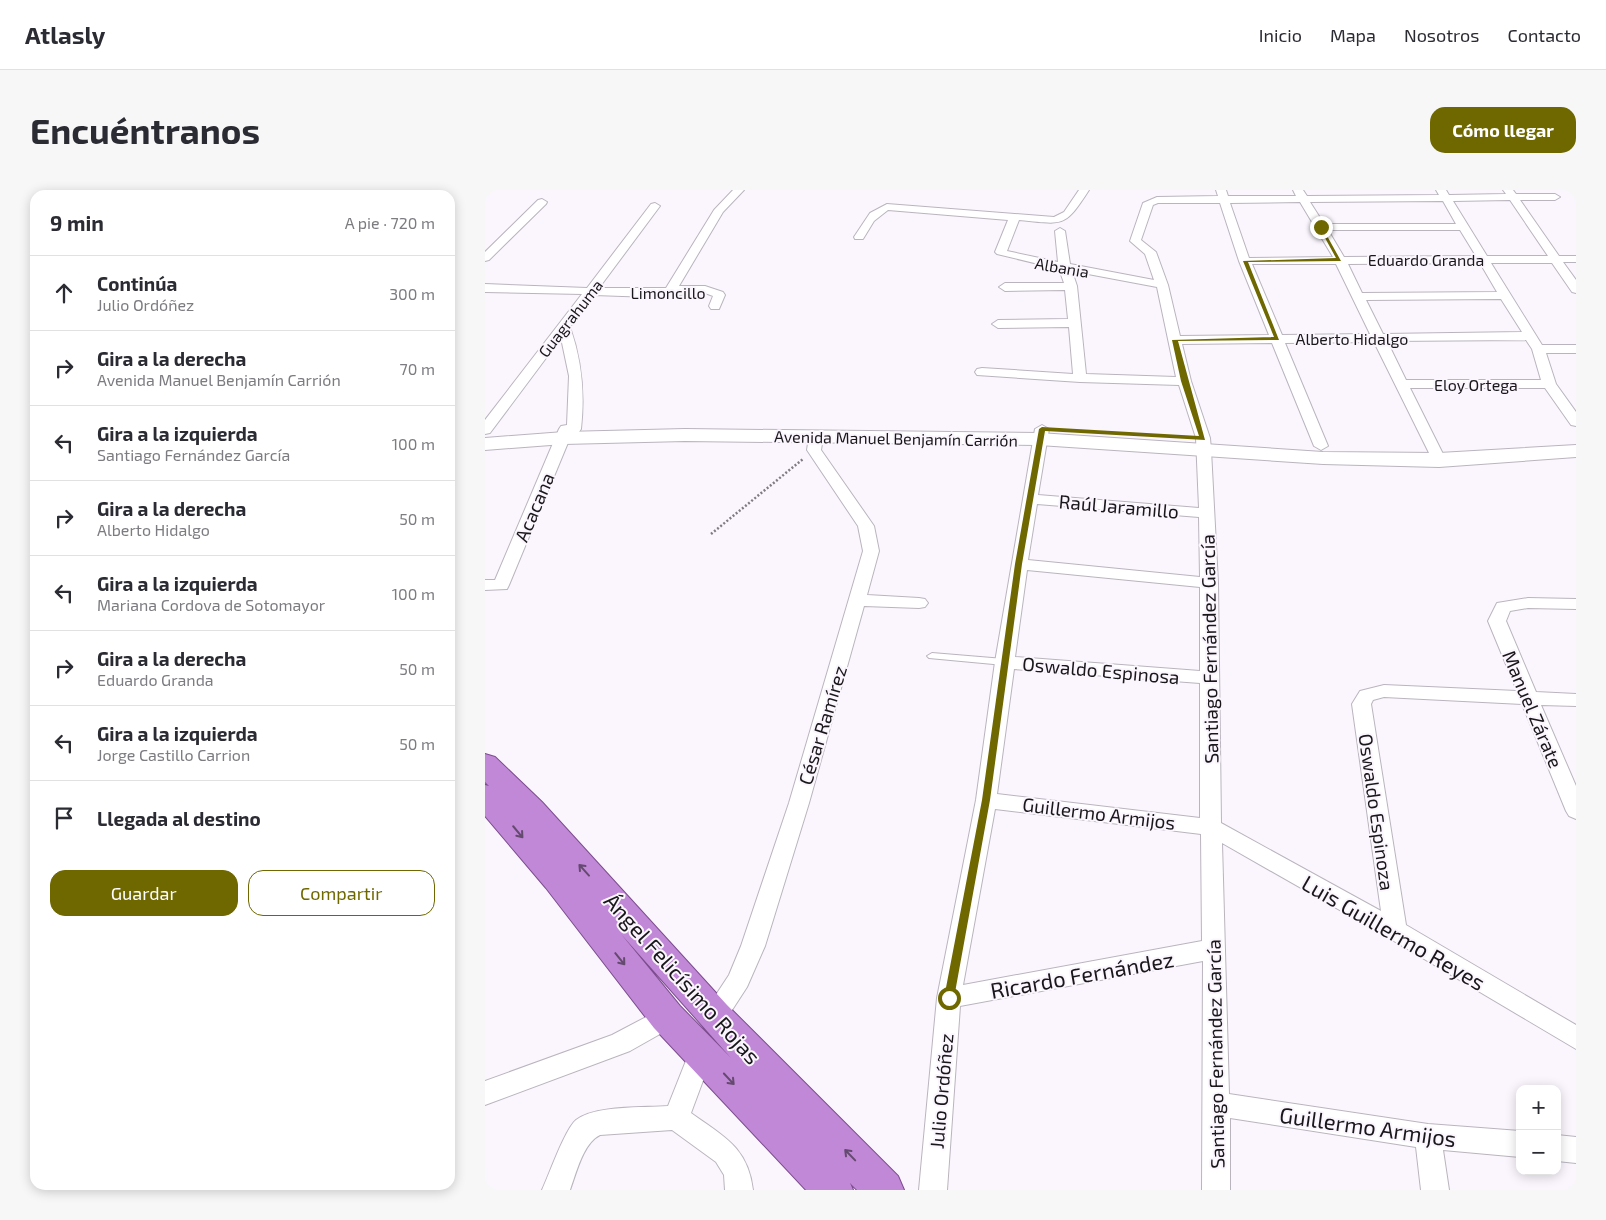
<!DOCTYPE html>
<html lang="es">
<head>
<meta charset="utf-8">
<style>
	body { margin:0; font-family:"Exo 2",sans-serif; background:#f7f7f7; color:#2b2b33 }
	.controls { position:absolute; right:15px; bottom:15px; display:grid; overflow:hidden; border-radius:10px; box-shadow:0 2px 12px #0003 }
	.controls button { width:45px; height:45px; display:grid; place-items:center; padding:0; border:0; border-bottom:1px solid #e1e1e2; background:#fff; color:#2b2b33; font:25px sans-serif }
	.stop { position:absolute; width:15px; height:15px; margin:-11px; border:4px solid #6f6800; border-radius:50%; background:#fff }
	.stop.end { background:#6f6800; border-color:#fff; box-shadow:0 1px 5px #0008 }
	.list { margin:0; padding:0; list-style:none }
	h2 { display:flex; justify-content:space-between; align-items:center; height:65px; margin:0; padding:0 20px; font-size:21px }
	h2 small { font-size:16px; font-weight:400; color:#7c7c81 }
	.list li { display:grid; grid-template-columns:32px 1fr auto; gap:15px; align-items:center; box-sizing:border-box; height:75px; padding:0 20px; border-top:1px solid #e1e1e2 }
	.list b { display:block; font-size:19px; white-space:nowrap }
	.list p { margin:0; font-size:16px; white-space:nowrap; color:#7c7c81 }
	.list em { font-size:16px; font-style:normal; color:#7c7c81 }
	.actions { display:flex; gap:10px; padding:15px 20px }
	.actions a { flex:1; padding:11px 0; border:1px solid #6f6800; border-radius:15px; text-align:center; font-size:18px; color:#6f6800 }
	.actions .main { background:#6f6800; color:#fff }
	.icon { flex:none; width:28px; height:28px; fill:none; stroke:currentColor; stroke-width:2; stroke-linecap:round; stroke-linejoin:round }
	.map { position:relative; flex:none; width:1091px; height:1000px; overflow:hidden; border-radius:15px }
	header { display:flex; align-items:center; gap:30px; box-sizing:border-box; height:70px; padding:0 25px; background:#fff; border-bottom:1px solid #e1e1e2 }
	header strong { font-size:24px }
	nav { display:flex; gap:28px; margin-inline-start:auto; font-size:18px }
	.intro { display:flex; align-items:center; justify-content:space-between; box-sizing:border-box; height:120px; padding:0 30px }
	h1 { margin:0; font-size:35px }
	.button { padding:12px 22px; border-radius:15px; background:#6f6800; color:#fff; font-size:18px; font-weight:700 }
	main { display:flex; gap:30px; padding:0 30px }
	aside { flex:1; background:#fff; border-radius:15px; box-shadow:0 2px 12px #0003 }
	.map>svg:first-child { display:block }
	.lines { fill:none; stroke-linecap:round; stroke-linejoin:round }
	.service-casing { stroke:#bab4be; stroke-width:2 }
	.minor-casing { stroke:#bab4be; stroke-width:2 }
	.secondary-casing { stroke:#bab4be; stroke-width:2 }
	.trunk-casing { stroke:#7c4d8e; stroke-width:2 }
	.path { stroke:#807c82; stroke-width:2.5; stroke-dasharray:2 2; stroke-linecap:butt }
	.service { fill:#fff; fill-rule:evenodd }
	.minor { fill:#fff; fill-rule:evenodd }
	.secondary { fill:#fff; fill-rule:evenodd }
	.trunk { fill:#c088d6; fill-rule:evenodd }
	.oneway { stroke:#654a6f }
	.route { fill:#6f6800 }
	.labels { text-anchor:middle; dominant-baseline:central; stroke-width:4; stroke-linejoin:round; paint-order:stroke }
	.far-street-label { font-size:16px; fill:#1a171b; stroke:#fbf6fe }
	.street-label { font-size:19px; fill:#1a171b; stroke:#fbf6fe }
	.near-street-label { font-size:22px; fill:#1a171b; stroke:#fbf6fe }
</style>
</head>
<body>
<header>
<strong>Atlasly</strong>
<nav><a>Inicio</a><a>Mapa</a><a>Nosotros</a><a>Contacto</a></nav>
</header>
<div class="intro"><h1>Encuéntranos</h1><a class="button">Cómo llegar</a></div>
<main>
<aside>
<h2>9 min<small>A pie · 720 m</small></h2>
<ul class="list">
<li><svg class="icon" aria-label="ahead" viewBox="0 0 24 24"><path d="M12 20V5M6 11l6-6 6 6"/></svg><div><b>Continúa</b><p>Julio Ordóñez</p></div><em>300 m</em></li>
<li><svg class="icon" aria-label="right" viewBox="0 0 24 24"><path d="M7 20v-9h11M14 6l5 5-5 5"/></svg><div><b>Gira a la derecha</b><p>Avenida Manuel Benjamín Carrión</p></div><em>70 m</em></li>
<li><svg class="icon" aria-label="left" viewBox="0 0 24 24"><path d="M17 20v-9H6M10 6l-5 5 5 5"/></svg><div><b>Gira a la izquierda</b><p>Santiago Fernández García</p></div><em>100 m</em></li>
<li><svg class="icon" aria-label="right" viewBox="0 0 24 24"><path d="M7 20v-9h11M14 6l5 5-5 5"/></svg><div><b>Gira a la derecha</b><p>Alberto Hidalgo</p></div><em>50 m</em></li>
<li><svg class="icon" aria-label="left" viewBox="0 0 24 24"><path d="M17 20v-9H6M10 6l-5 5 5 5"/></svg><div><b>Gira a la izquierda</b><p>Mariana Cordova de Sotomayor</p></div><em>100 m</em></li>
<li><svg class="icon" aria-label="right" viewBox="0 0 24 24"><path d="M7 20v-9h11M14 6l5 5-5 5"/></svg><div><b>Gira a la derecha</b><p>Eduardo Granda</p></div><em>50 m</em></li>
<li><svg class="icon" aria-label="left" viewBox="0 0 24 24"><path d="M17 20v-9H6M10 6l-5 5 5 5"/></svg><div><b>Gira a la izquierda</b><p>Jorge Castillo Carrion</p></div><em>50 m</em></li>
<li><svg class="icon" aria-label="arrive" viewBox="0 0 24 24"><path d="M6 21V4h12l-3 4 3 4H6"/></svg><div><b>Llegada al destino</b></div></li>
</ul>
<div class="actions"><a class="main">Guardar</a><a>Compartir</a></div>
</aside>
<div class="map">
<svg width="1091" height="1000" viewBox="0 0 1091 1000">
	<rect width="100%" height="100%" fill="#fbf6fe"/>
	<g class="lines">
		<defs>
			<path id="service" d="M447,463L519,469L524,472L519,475L444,468L442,466Z"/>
			<path id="minor" d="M248,0H259L238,22L194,96H220L238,102L240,105L234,119H226L224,116L228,106L220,103L166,107L109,105L85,137C97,171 100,203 96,239L94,242L87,243L24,395L22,399L0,400V390H10L74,239L76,236L82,235L84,186L76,148L5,243L0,244V230L97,104L0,102V94L102,98L166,14L170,13L175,16L114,98H181L229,20Z
				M594,0H604C579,39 578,34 534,30L522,61L573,72L570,41L575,38L580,41L585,74L669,90L660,64L645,51L658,13L672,7L733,6L731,0H741L743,6H811L808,0H818L822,6L954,5L951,0H961L964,5L1021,4L1018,0H1028L1031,4H1070L1075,7L1070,10H1035L1074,66H1091V72H1078L1091,90V103L1087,102L1067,73H1006L1057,155H1091V163H1061L1071,194L1091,222V236L1086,235L1060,198H925L961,270L954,274L949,273L889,152L800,153L843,256L836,260L829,256L787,153L697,154L706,191L725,248L726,260L733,393L736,633L896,721L867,514L875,501L899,495L1032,501L1003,431L1012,413L1043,408L1091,409V419L1043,418L1025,421L1021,431L1051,502L1091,504V516L1056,515L1091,596V629L1084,626L1081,621L1037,514L899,507L888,510L886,514L921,735L1091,835V859L902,747L737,653L744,904L943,934L1035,941V967L958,960L964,1000H936L931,957L745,928V1000H717L718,771L475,816L462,1000H434L452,808L491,610L510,472L550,239L557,235L564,239L553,305L714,318L711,248L694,195L595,192L492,185L490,182L492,179L497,178L588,184L584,137L513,138L507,134L513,130L583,129L580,100L520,101L514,97L520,93H579L574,79L512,64L510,62L523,30L403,20L389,31L378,49H370L369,47L385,23L402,14L569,27L579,22ZM1025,10L1063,66H1002L968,11ZM958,11L971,34H839L825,12ZM815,12L848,67L764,68L745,13ZM673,13H735L754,71L784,145L695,146L683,95L671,62L656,50L668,15ZM843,40H975L991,66L859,67ZM995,73L1012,102L877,103L863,74ZM767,74H851L885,144L797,145ZM587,81L672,97L691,187L601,184L592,96ZM1016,109L1037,142L898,144L881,110ZM1041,150L1047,159L1056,190H921L902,151ZM552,314L714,327L715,387L543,370ZM542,380L715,397V481L530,467ZM529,479L715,493V628L512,604ZM510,619L716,644L717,751L478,795Z
				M57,9L62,12L61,14L4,70L0,71V62L53,10Z
				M331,243L338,247L336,260L389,336L394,361L382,405L434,408L440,409L443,413L440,417L434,418L379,416L324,613L280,756L262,797L238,834L229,837L220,834L217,826L244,785L256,756L304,613L378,361L373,336L322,260L324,247Z
				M182,816L191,819L194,827L191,835L145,861L0,915V891L127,845Z
				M217,850L226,853L229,861L206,923C238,946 263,957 268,1000H240L239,985L231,972L187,940L115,945C98,953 91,984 85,1000H57C64,985 80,939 91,930C110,915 158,918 183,916L208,853Z
				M1072,945L1091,947V973L1072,971Z"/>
			<path id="secondary" d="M200,239L554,243L838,262L954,263L1091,255V267L954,277L838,274L554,255L200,251L79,254L0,260V248L79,242Z"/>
			<path id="trunk" d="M0,564L10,567L57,612L242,815L413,986L419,1000H372L365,993L368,1000H321L169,838L61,698L0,626V595L4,596L0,592ZM136,744L246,868L195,816Z"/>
		</defs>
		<use href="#service" class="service-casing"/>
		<use href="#minor" class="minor-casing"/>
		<use href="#secondary" class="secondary-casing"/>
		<use href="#trunk" class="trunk-casing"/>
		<path class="path" d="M226,344L318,269"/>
		<use href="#service" class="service"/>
		<use href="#minor" class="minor"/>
		<use href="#secondary" class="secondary"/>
		<use href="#trunk" class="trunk"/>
	</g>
	<defs><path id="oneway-shaft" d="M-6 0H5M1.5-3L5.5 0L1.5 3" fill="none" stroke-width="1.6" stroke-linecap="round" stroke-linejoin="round" transform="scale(1.25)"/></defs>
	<g class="oneway">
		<use href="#oneway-shaft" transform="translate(33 642) rotate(50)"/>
		<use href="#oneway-shaft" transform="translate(99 680) rotate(-132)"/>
		<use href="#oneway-shaft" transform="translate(135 769) rotate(51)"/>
		<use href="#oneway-shaft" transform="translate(244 889) rotate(47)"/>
		<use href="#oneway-shaft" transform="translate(365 965) rotate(-134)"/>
	</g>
	<path class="route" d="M836,35L856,71L763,72L794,150L693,151L720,250L560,241L537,374L505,610L469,808L464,812L460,811L459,808L497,610L530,374L554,239L557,237L714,246L696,191L687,150L789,147L758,71L851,68L834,37Z"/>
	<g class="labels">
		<g class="far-street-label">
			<text x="941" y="69">Eduardo Granda</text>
			<text transform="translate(577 77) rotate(10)">Albania</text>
			<text x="183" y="102">Limoncillo</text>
			<text transform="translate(85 128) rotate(-52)">Guagrahuma</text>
			<text x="867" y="148">Alberto Hidalgo</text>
			<text x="991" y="194">Eloy Ortega</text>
			<text transform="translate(411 248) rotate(1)">Avenida Manuel Benjamín Carrión</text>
		</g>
		<g class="street-label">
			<text transform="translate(634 316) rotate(5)">Raúl Jaramillo</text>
			<text transform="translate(49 317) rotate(-67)">Acacana</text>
			<text transform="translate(724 459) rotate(-91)">Santiago Fernández García</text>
			<text transform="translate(616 480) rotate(5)">Oswaldo Espinosa</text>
			<text transform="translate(1048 519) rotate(67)">Manuel Zárate</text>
			<text transform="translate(337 535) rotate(-73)">César Ramírez</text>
			<text transform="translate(892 622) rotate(82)">Oswaldo Espinoza</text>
			<text transform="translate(614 623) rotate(7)">Guillermo Armijos</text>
			<text transform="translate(730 864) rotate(-91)">Santiago Fernández García</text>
			<text transform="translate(456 901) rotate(-85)">Julio Ordóñez</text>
		</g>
		<g class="near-street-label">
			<text transform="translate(909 742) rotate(30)">Luis Guillermo Reyes</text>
			<text transform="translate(597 784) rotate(-10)">Ricardo Fernández</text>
			<text transform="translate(198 788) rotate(48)">Ángel Felicísimo Rojas</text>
			<text transform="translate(883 936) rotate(8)">Guillermo Armijos</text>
		</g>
	</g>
</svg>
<div class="controls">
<button>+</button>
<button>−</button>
</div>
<div class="stop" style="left:464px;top:808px"></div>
<div class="stop end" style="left:836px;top:37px"></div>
</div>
</main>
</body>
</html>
